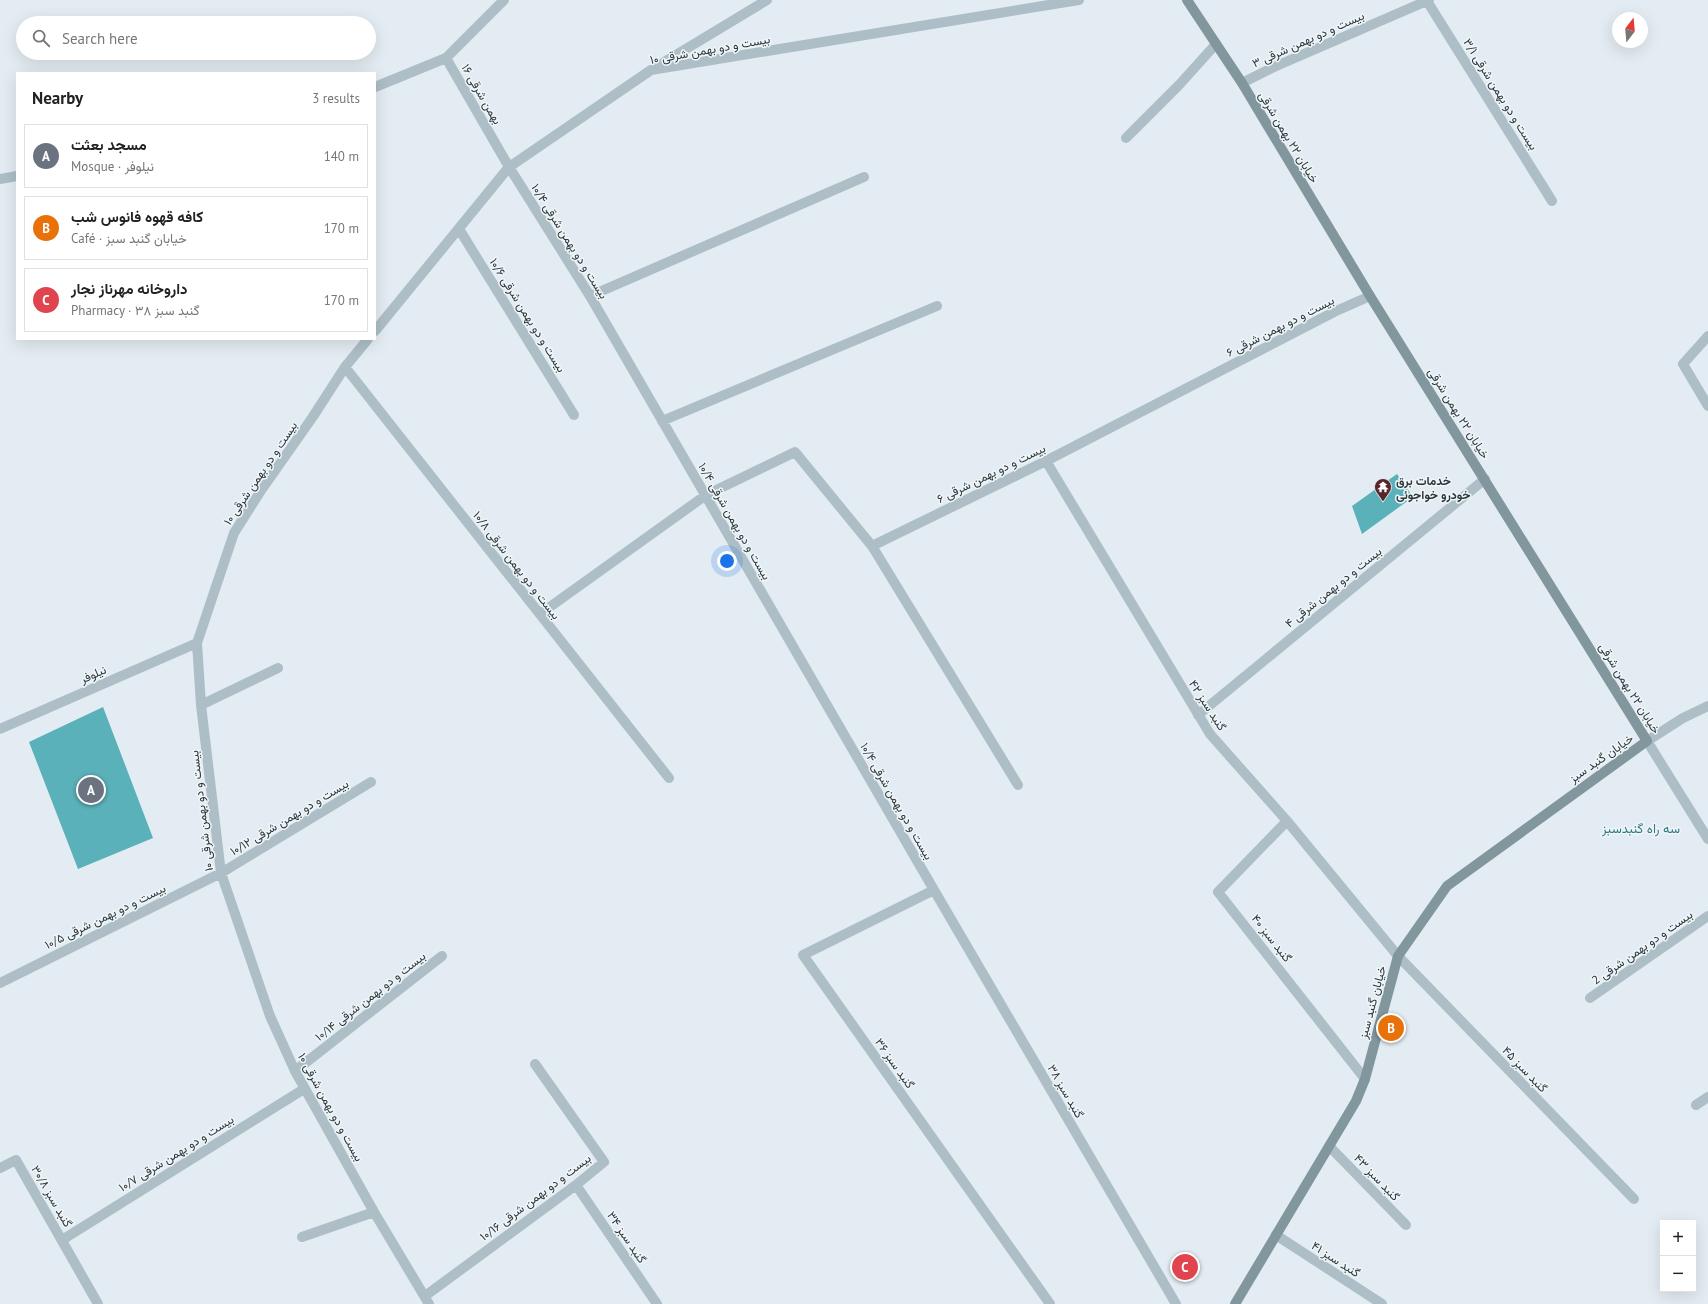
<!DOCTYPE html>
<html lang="en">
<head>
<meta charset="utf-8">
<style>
	body { margin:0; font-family:"PT Sans",Vazirmatn,sans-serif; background:#f2f2f2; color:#222 }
	.controls { position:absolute; right:12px; bottom:12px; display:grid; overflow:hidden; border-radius:0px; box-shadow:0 4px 16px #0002 }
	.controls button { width:36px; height:36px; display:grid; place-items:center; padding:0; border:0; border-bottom:1px solid #e0e0e0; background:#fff; color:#222; font:20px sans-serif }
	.compass { position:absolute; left:1612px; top:12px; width:36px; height:36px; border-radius:50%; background:#fff; box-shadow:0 4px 16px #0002; rotate:16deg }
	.you { position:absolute; left:727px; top:561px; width:14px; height:14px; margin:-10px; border:3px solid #fff; border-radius:50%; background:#1a73e8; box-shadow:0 0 0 6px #1a73e833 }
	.badge { display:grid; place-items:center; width:26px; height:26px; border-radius:50%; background:#56262b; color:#fff; font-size:13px; font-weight:700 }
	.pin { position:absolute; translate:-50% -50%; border:2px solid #fff; box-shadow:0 1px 4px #0006 }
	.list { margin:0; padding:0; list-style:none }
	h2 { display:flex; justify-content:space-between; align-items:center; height:52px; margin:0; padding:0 16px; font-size:17px }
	h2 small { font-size:13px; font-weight:400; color:#767676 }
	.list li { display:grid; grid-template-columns:26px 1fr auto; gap:12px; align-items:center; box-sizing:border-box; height:64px; margin:0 8px 8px; padding:0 8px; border:1px solid #e0e0e0; border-radius:0px }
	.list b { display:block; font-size:15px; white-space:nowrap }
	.list p { margin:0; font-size:13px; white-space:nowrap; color:#767676 }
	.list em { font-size:13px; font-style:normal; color:#767676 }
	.icon { flex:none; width:22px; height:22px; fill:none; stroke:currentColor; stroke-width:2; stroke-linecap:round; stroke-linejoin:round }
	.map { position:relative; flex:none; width:1708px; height:1304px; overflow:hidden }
	.search { position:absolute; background:#fff; box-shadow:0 4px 16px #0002; left:16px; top:16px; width:360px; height:44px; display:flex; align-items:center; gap:10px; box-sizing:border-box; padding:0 14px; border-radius:22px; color:#767676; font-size:15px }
	.panel { position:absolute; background:#fff; box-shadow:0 4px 16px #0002; left:16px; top:72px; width:360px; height:268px; border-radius:0px }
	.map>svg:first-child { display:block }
	.building { fill:#5ab1b9 }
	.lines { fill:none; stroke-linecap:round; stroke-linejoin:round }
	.service { stroke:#adbec6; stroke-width:10 }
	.minor { stroke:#adbec6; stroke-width:10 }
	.tertiary { stroke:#adbec6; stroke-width:10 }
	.secondary { stroke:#81979d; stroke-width:10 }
	.labels { text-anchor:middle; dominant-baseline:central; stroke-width:3; stroke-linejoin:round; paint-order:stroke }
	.street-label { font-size:12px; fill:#2d3739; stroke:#eff6f9 }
	.poi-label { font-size:12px; font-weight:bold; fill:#2d3739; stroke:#eff6f9; text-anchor:start }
	.neighbourhood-label { font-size:13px; fill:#2f797f; stroke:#eff6f9 }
</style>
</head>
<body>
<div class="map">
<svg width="1708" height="1304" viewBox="0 0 1708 1304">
	<rect width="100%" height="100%" fill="#e3ecf2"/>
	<path class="building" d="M1397,474L1413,497L1362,534L1352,506Z
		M103,707L153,838L78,869L29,742Z"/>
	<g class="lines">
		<path class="service" d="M1590,998L1708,916
			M1696,1105L1708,1097"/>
		<path class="minor" d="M1427,1L1552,201
			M446,58L509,167L590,296L934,890L1176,1304
			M656,67L767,0
			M1242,83L1274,67L1429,0
			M375,87L446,58L504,0
			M1126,138L1179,85L1216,44
			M0,179L17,176
			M459,229L574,415
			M590,296L864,177
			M375,331L509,167L651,70L1079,0
			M1708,336L1683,364L1708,406
			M368,339L345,367L312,418L260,492L234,533L197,643L201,705L221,873L270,1016L295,1071L374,1212L429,1304
			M345,367L669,778
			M662,421L937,306
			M1046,461L1210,734L1287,821L1398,956L1634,1199
			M540,614L706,495L795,452L872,546
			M201,705L278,668
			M1198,715L1485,479
			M0,729L197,643
			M1647,741L1683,718L1708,706
			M1018,785L872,546L1046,461L1334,312L1370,296
			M1287,821L1218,892L1365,1079
			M934,890L803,955L1050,1304
			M0,983L221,873L371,782
			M295,1071L442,956
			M1329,1146L1406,1225
			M0,1168L16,1160L98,1304
			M576,1185L657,1304
			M1276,1235L1382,1304
			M302,1237L374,1212
			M62,1240L304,1089
			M425,1296L576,1185L604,1162L535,1064"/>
		<path class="tertiary" d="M1647,741L1708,839"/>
		<path class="secondary" d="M1187,0L1242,83L1370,296L1647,741L1447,886L1398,956L1365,1079L1356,1101L1235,1304"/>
	</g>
	<defs>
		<symbol id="temple-pin" viewBox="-11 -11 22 30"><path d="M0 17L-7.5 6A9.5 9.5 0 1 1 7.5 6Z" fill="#56262b" stroke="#eff6f9"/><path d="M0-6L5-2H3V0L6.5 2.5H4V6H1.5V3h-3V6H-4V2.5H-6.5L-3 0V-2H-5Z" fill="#fff"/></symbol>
	</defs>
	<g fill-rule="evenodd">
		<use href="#temple-pin" x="1373" y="477" width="20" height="27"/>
	</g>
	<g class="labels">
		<g class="street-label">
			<text transform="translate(1308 39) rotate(-24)">بیست و دو بهمن شرقی ۳</text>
			<text transform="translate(710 49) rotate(-10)">بیست و دو بهمن شرقی ۱۰</text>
			<text transform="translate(482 94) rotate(60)">بهمن شرقی ۱۶</text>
			<text transform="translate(1501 94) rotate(58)">بیست و دو بهمن شرقی ۳/۱</text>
			<text transform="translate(1289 137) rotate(59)">خیابان ۲۲ بهمن شرقی</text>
			<text transform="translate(570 241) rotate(58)">بیست و دو بهمن شرقی ۱۰/۴</text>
			<text transform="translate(528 315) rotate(58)">بیست و دو بهمن شرقی ۱۰/۶</text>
			<text transform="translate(1280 326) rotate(-27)">بیست و دو بهمن شرقی ۶</text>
			<text transform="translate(1459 413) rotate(58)">خیابان ۲۲ بهمن شرقی</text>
			<text transform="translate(260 473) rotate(-56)">بیست و دو بهمن شرقی ۱۰</text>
			<text transform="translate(991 473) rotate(-26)">بیست و دو بهمن شرقی ۶</text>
			<text transform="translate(735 521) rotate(60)">بیست و دو بهمن شرقی ۱۰/۴</text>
			<text transform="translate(517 565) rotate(52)">بیست و دو بهمن شرقی ۱۰/۸</text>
			<text transform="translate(1333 587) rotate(-39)">بیست و دو بهمن شرقی ۴</text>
			<text transform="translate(93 674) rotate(-24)">نیلوفر</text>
			<text transform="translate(1630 688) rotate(58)">خیابان ۲۲ بهمن شرقی</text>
			<text transform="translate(1208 705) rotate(57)">گنبد سبز ۴۲</text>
			<text transform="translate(1601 758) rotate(-35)">خیابان گنبد سبز</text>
			<text transform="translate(897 801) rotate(60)">بیست و دو بهمن شرقی ۱۰/۴</text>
			<text transform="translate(201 811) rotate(-97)">بیست و دو بهمن شرقی ۱۰</text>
			<text transform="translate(289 817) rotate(-31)">بیست و دو بهمن شرقی ۱۰/۱۲</text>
			<text transform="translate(105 916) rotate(-26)">بیست و دو بهمن شرقی ۱۰/۵</text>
			<text transform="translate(1272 938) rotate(52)">گنبد سبز ۴۰</text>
			<text transform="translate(1642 947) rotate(-35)">بیست و دو بهمن شرقی 2</text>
			<text transform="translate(370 996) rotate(-38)">بیست و دو بهمن شرقی ۱۰/۱۴</text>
			<text transform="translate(1372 1002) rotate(-75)">خیابان گنبد سبز</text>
			<text transform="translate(895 1063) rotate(55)">گنبد سبز ۳۶</text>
			<text transform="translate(1525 1069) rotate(46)">گنبد سبز ۴۵</text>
			<text transform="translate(1066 1091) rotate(60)">گنبد سبز ۳۸</text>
			<text transform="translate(331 1107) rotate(61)">بیست و دو بهمن شرقی ۱۰</text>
			<text transform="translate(176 1153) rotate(-32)">بیست و دو بهمن شرقی ۱۰/۷</text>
			<text transform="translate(1377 1177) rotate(46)">گنبد سبز ۴۳</text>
			<text transform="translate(52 1196) rotate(60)">گنبد سبز ۳۰/۸</text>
			<text transform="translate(535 1197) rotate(-37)">بیست و دو بهمن شرقی ۱۰/۱۶</text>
			<text transform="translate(627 1237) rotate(56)">گنبد سبز ۳۴</text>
			<text transform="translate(1336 1259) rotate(33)">گنبد سبز ۴۱</text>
		</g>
		<g class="poi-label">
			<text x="1396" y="480">خدمات برق<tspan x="1396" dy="14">خودرو خواجوئی</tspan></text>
		</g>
		<g class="neighbourhood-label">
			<text x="1641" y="828">سه راه گنبدسبز</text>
		</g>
	</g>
</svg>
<div class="controls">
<button>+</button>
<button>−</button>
</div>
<svg class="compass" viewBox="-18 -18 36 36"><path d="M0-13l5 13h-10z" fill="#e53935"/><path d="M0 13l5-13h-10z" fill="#767676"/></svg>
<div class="you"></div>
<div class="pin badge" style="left:91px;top:790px;background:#6b7280">A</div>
<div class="pin badge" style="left:1391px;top:1028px;background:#e8710a">B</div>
<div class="pin badge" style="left:1185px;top:1267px;background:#e0444e">C</div>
<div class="search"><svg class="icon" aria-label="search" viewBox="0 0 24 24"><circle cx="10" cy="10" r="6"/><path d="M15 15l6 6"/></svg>Search here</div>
<section class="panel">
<h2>Nearby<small>3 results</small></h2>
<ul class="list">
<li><span class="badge" style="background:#6b7280">A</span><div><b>مسجد بعثت</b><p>Mosque · نیلوفر</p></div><em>140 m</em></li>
<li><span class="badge" style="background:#e8710a">B</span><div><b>کافه قهوه فانوس شب</b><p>Café · خیابان گنبد سبز</p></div><em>170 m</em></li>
<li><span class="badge" style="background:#e0444e">C</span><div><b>داروخانه مهرناز نجار</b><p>Pharmacy · گنبد سبز ۳۸</p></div><em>170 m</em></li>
</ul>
</section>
</div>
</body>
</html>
